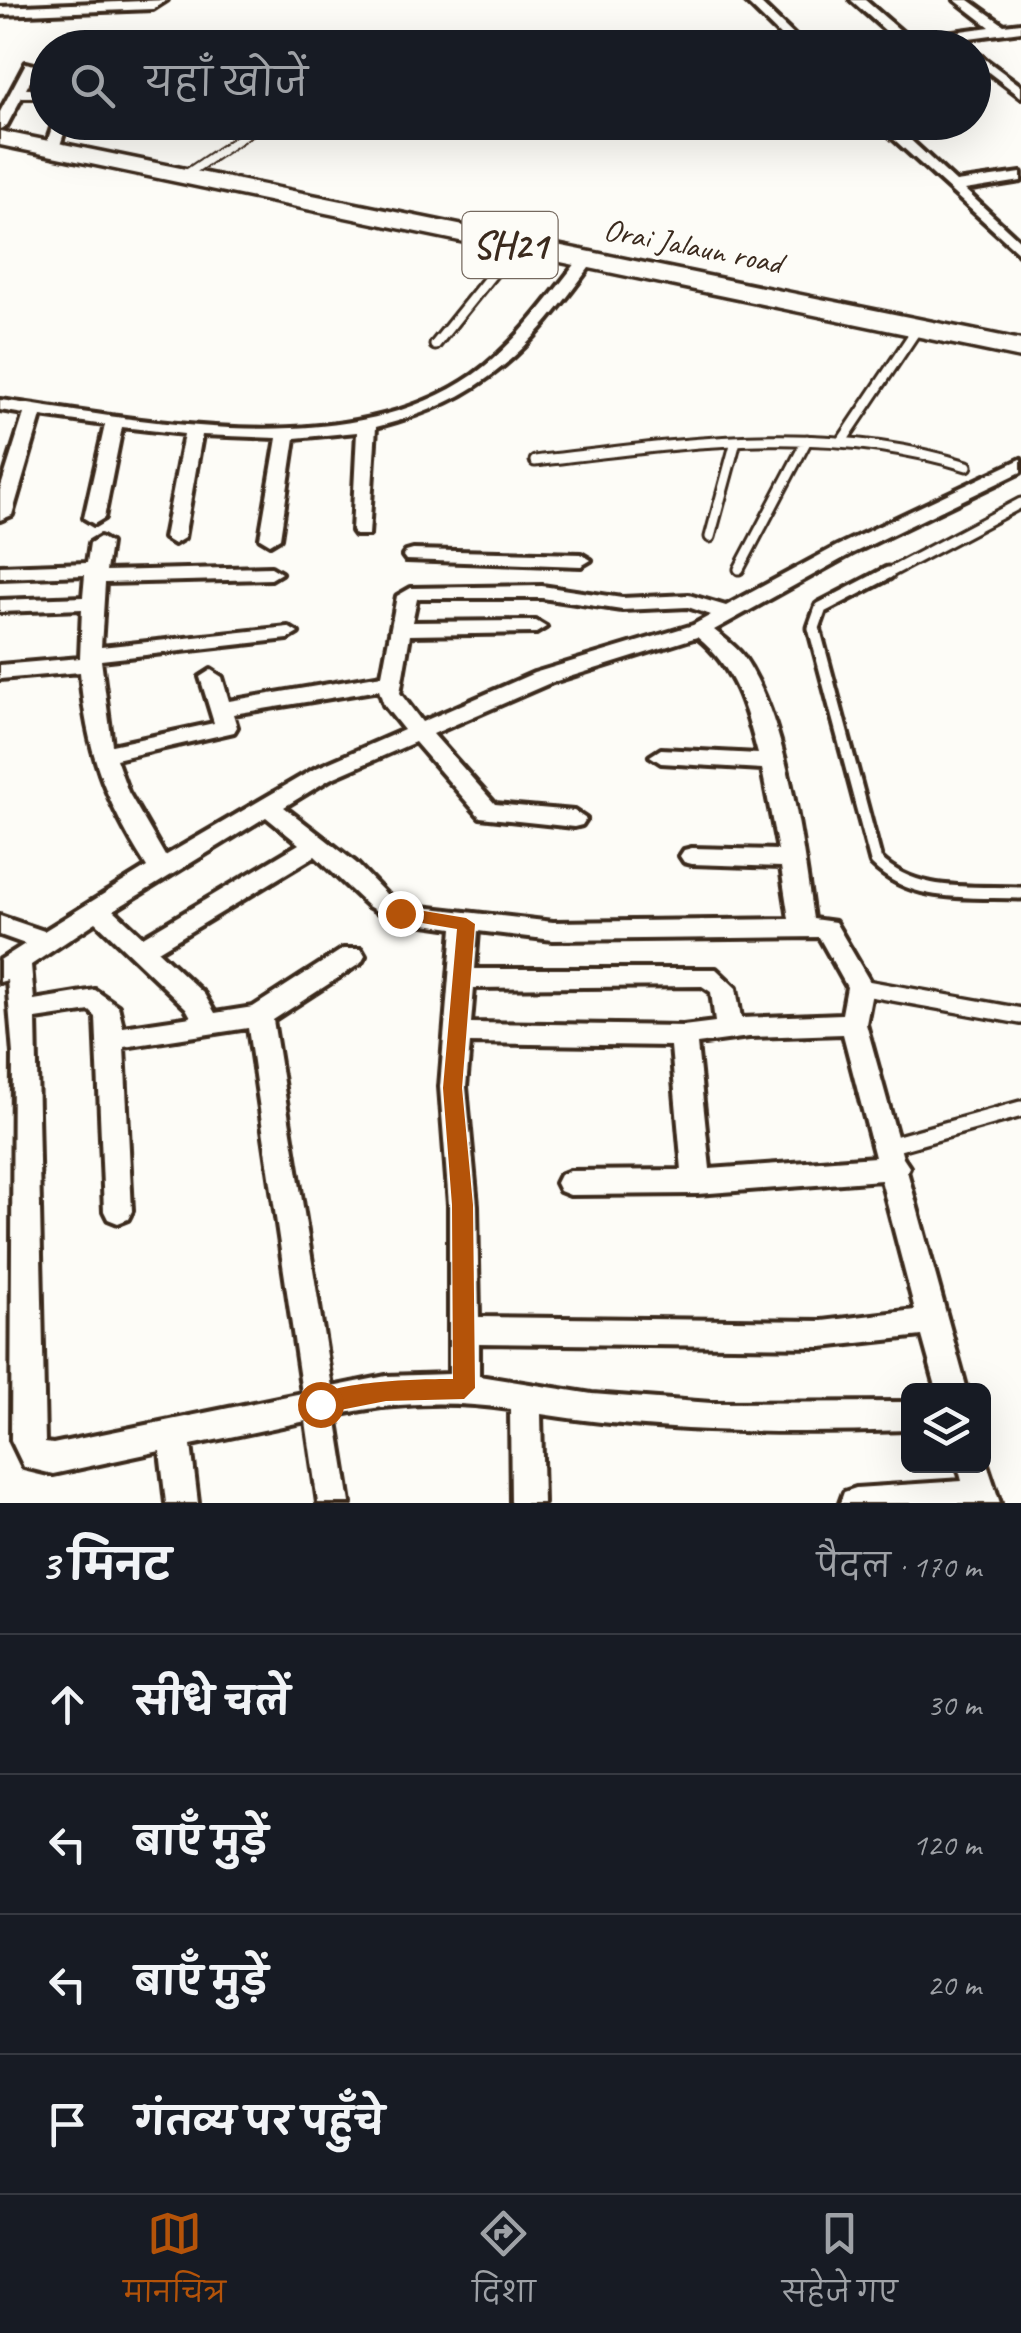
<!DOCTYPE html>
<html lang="hi">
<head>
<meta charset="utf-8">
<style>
	body { margin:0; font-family:Caveat,"Playpen Sans Deva",sans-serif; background:#20242c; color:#f1f3f6 }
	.controls { position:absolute; right:30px; bottom:30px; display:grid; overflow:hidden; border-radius:15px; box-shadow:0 10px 40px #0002 }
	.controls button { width:90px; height:90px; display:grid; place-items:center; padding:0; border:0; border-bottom:2px solid #363941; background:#171b24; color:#f1f3f6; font:50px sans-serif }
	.stop { position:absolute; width:30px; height:30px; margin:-22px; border:8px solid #b45309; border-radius:50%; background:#fff }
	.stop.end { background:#b45309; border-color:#fff; box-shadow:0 2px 10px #0008 }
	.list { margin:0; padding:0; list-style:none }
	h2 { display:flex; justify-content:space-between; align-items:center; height:130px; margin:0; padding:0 40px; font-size:42px }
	h2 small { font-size:32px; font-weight:400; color:#9ea1a6 }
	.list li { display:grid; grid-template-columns:65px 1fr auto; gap:30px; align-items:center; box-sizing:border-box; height:140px; padding:0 40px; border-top:2px solid #363941 }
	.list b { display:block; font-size:38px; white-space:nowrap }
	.list em { font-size:32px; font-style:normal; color:#9ea1a6 }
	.icon { flex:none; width:55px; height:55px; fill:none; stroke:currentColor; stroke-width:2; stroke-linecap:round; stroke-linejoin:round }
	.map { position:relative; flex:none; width:1021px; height:1503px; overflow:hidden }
	.search { position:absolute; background:#171b24; box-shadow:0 10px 40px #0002; left:30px; right:30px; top:30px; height:110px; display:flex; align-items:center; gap:25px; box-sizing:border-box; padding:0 35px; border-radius:55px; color:#9ea1a6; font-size:38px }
	.sheet { height:690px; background:#171b24 }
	nav { display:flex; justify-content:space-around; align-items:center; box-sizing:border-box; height:140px; border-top:2px solid #363941; background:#171b24; font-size:28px; color:#9ea1a6 }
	nav a { display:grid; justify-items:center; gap:5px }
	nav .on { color:#b45309 }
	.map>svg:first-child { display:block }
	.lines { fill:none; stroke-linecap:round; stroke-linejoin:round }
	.service-far3-casing { stroke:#3b2a1e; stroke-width:12 }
	.service-far2-casing { stroke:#3b2a1e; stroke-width:15 }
	.service-far1-casing { stroke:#3b2a1e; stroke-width:19 }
	.service-casing { stroke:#3b2a1e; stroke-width:22 }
	.minor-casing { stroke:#3b2a1e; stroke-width:8 }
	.primary-casing { stroke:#3b2a1e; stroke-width:7 }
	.service-far3 { stroke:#fdfcf7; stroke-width:8 }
	.service-far2 { stroke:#fdfcf7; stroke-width:9 }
	.service-far1 { stroke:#fdfcf7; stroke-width:11 }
	.service { stroke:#fdfcf7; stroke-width:15 }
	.minor { fill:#fdfcf7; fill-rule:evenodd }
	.primary { fill:#fdfcf7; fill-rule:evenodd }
	.route { fill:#b45309 }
	.labels { text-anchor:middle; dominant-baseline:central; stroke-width:8; stroke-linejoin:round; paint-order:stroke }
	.far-street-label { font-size:32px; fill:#3b2a1e; stroke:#fdfcf7 }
	.shield { fill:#fdfcf7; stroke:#75695f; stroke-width:2.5 }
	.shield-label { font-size:38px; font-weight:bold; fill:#3b2a1e }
</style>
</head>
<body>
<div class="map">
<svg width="1021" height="1503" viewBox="0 0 1021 1503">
	<rect width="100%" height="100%" fill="#fdfcf7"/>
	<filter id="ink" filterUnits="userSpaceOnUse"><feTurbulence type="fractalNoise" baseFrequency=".01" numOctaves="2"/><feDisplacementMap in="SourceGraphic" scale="20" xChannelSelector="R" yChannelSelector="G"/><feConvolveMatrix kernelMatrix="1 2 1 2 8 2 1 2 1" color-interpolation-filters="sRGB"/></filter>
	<g filter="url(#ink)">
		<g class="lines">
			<defs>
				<path id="service-far3" d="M188,173L264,122
					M508,254L514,246"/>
				<path id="service-far2" d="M435,345L510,252
					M842,441L919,326
					M535,461C681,444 824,421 967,466
					M710,537L736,441
					M739,569L807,440
					M883,576L1021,503"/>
				<path id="service-far1" d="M888,573L821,608L814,628L876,861C914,899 971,891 1021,893"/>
				<path id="service" d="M860,987L1021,1016
					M888,1146L1021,1109"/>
				<path id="minor" d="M167,0L153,9L0,15V7Z
					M744,0H757L807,48H793Z
					M851,0H865L909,38L990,27L955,0H969L1004,25L1021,23V31L895,48H856L896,40Z
					M974,51L1021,86V97L974,61Z
					M26,63L38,66L26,89H48V97H22L7,125L0,129V112Z
					M54,122H68L59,148L52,152L45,148Z
					M875,122H891L956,182L1021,173V181L965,190L1021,242V255Z
					M580,258L594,261C529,350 486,399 376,427L369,535H355L352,531L357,432L295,438L280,538L270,544L260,538L277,438L202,435L184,538L174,544L164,538L184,434L122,427L104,518L94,524L84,518L105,425L41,416L12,515L0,520V490L24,414L0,410V400C145,420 345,464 473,375C516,344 548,299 580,258Z
					M1021,459V472L851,554L714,630C724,638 735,646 743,656C786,717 803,845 813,919L835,922L873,987L866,1024L903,1158L909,1167L907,1171L967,1390H937L922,1336L822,1347L479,1343V1376L592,1394L711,1403L908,1402V1430C786,1434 662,1433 541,1414L543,1503H511L510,1409C450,1400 395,1402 336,1415L350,1503H318L306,1421L191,1445L198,1503H166L160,1451L53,1474L24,1467L11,1440L13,1054L7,980L0,982V960L25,944L0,935V916L44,931L147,867C105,802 86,748 80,672L0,679V665L80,658L82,609L0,612V600L83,597L85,575L0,578V566L87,563L90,543L100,537L110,543L106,571L271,567L281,573L271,579L105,583L101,647L288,627L298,633L288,639L101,660L112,745L214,723L200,677L211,670L222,677L229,701L382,675L397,596L411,588L542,586L622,598L689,595L726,606L837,546ZM420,598H542L622,610L688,607L711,615L693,625L534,673L422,722L400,693L410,635L536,633L546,627L536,621L412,622L417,599ZM697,637C735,667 746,708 758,754L661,749L650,756L661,763L762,769L778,850L692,848L684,850L680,856L684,862L692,864L781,867L789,919L553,922L404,905L386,894L356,863L284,807L330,779L415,742L480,817L574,827L582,825L586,819L574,811L495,804L433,734L550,683ZM379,690L384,705L404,730L314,769L165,856L128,792L116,759L234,732L237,727L233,714ZM266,817L299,844L143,937L114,910ZM315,856L368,906L390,919L453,928L440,1087L449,1205V1374L386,1376L332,1387L273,1020L361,963L365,956L361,949H343L253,1007L215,1013L204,994L158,951ZM96,922L186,1008L191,1017L123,1027L118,1006L95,990L34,1000L31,965ZM478,931L553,940L819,937L847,987L842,1014L741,1018L736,988L716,969H475ZM702,986L711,992L715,1022L683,1026L471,1023L474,988ZM90,1011L96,1017L104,1211L108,1219L118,1223L128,1219L132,1211L124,1047L248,1028L302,1393L53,1444L45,1443L36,1019ZM843,1034L875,1157L710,1169L697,1044L749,1037ZM470,1043L671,1046L682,1170L570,1171L560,1175L556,1183L560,1191L570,1195L697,1194L881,1180L915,1310L822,1321L479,1317L477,1205L466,1087Z
					M413,550L581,554L591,560L581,566L406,560L403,556L406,552Z
					M984,1455L1000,1503H840L844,1492L856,1488L962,1481L958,1466H984Z"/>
				<path id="primary" d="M0,131L1021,340V358L0,145Z"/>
			</defs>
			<use href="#service-far3" class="service-far3-casing"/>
			<use href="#service-far2" class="service-far2-casing"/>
			<use href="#service-far1" class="service-far1-casing"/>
			<use href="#service" class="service-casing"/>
			<use href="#minor" class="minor-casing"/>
			<use href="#primary" class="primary-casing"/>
			<use href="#service-far3" class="service-far3"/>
			<use href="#service-far2" class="service-far2"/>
			<use href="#service-far1" class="service-far1"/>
			<use href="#service" class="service"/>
			<use href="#minor" class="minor"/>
			<use href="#primary" class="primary"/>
		</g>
	</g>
	<path class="route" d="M400,907L466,918L475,924L462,1088L473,1205L475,1388L464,1399L386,1401L320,1414L308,1404C319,1380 426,1379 453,1379L452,1205L443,1088L457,929L393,918V909Z"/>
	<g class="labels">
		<g class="far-street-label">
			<text transform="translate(693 246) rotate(11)">Orai Jalaun road</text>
		</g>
		<rect class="shield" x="462.5" y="212" width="95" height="66" rx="8"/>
		<g class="shield-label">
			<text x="510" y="245">SH21</text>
		</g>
	</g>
</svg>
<div class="controls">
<button><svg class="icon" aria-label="layers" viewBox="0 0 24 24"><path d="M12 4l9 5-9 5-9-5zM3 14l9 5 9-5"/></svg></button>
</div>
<div class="stop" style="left:320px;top:1404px"></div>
<div class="stop end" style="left:400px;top:913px"></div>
<div class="search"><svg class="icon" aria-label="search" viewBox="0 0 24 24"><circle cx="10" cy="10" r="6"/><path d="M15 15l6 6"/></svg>यहाँ खोजें</div>
</div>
<section class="sheet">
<h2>3 मिनट<small>पैदल · 170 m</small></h2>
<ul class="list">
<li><svg class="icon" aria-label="ahead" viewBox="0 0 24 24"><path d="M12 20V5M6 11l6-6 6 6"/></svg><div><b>सीधे चलें</b></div><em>30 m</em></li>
<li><svg class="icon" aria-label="left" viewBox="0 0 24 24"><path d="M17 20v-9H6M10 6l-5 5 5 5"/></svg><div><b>बाएँ मुड़ें</b></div><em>120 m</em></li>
<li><svg class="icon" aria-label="left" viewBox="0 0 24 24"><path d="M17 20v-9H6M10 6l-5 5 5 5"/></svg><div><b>बाएँ मुड़ें</b></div><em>20 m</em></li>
<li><svg class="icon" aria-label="arrive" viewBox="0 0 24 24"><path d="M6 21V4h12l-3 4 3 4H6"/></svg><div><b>गंतव्य पर पहुँचे</b></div></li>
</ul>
</section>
<nav>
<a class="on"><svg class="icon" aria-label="map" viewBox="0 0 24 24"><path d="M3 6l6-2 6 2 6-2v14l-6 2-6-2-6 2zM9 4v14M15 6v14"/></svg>मानचित्र</a>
<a><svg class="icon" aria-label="directions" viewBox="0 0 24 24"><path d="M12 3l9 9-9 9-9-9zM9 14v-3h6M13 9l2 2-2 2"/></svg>दिशा</a>
<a><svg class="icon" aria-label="saved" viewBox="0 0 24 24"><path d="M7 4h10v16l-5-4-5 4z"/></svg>सहेजे गए</a>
</nav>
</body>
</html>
